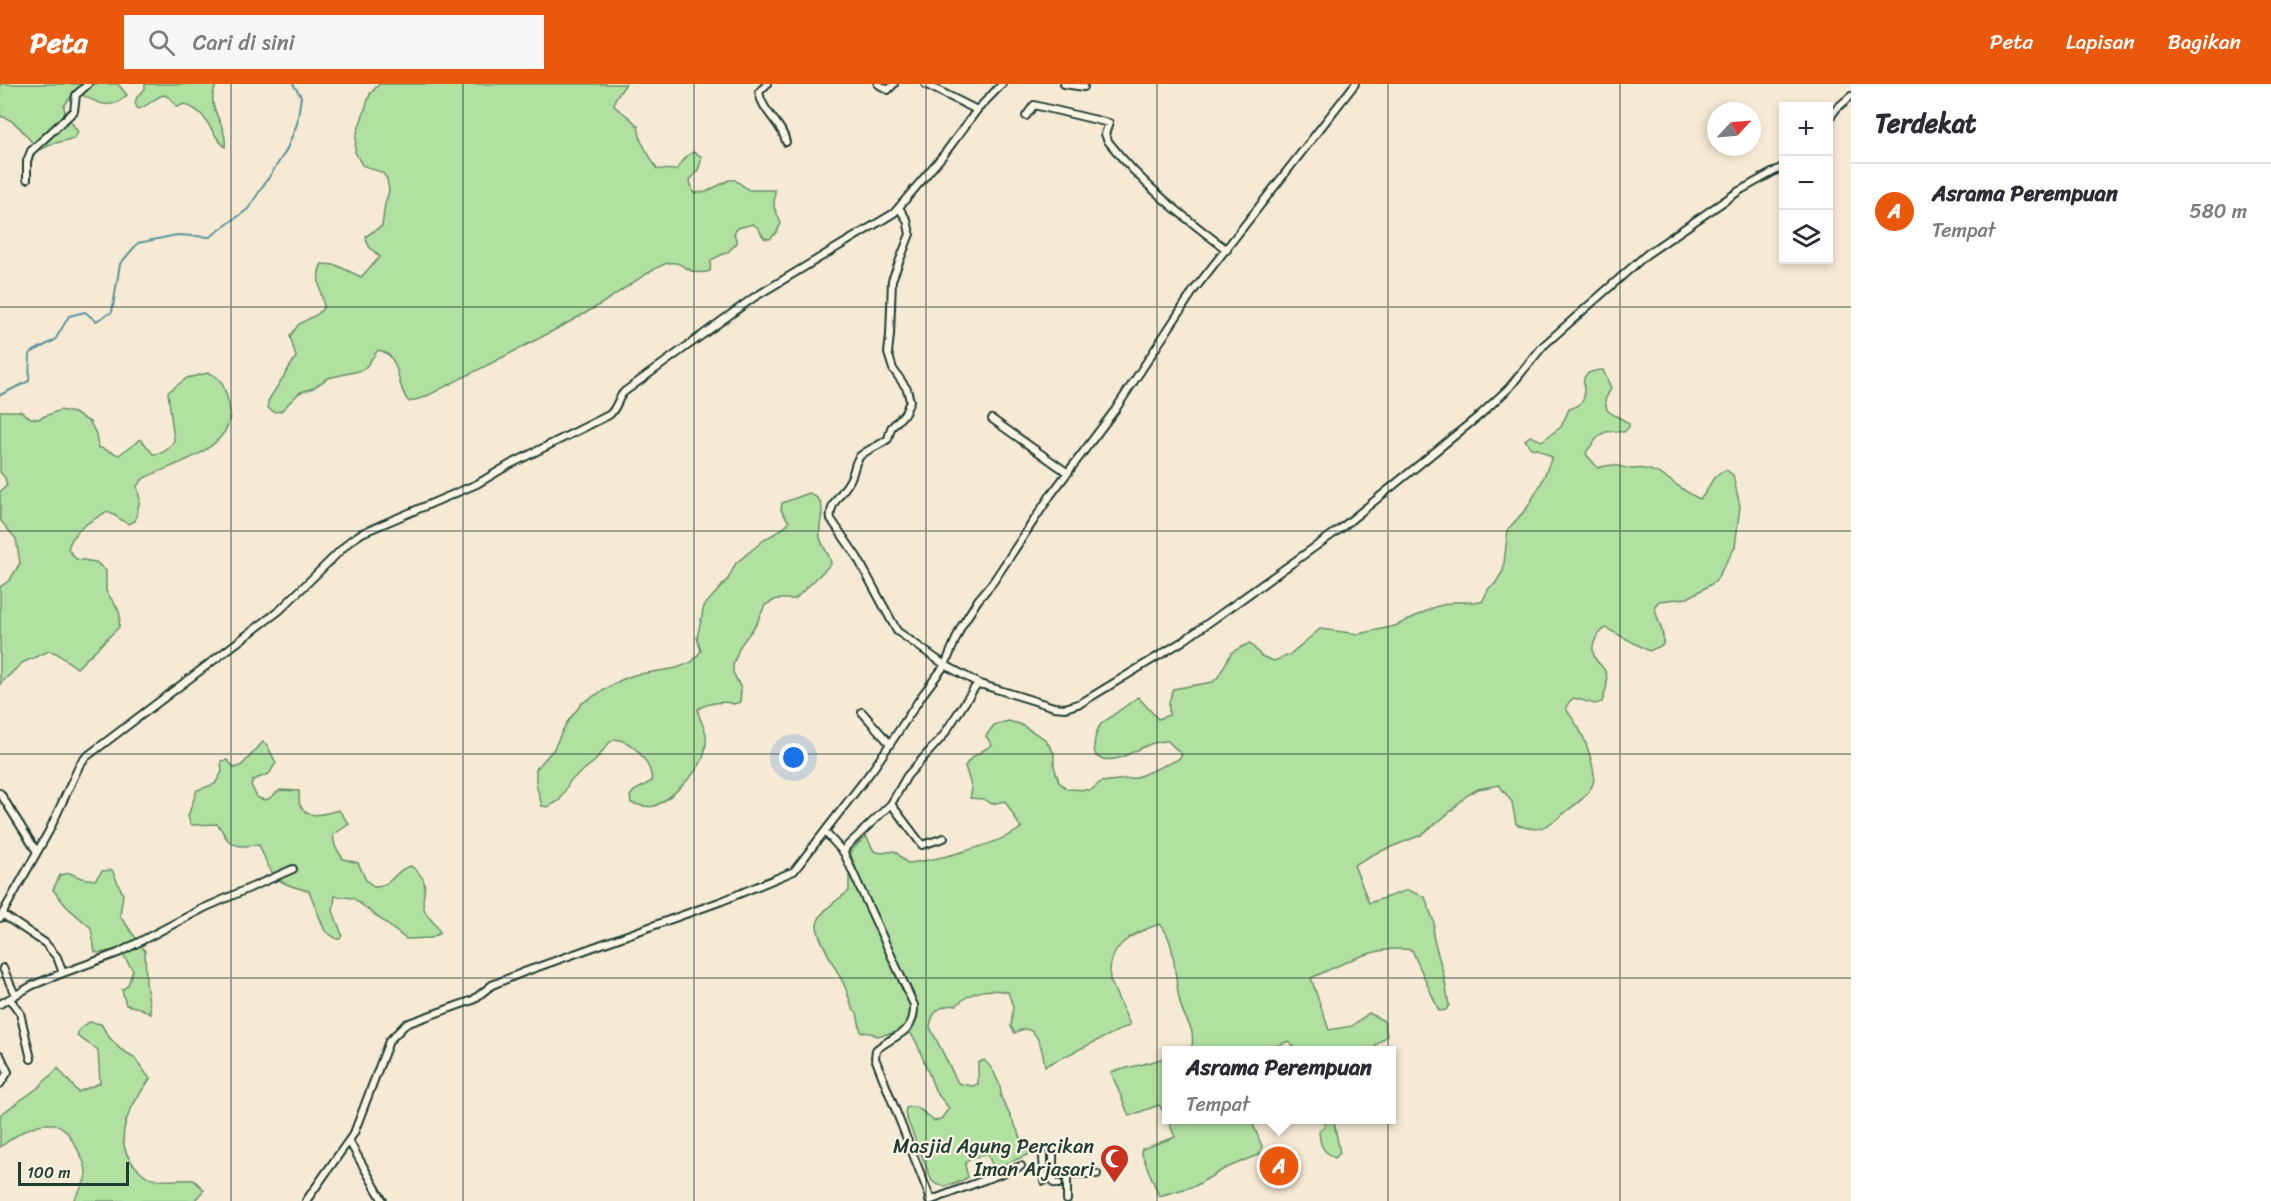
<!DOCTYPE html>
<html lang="id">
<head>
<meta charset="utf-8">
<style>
	body { margin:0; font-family:Sriracha,sans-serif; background:#f7f7f7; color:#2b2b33 }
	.controls { position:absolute; right:18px; top:18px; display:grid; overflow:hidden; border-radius:0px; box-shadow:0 3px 9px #0003 }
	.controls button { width:54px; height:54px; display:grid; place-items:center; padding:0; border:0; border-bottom:2px solid #e1e1e2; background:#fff; color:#2b2b33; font:30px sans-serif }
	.compass { position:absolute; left:1707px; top:18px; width:54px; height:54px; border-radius:50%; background:#fff; box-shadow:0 3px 9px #0003; rotate:64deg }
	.scale { position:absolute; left:18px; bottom:15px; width:111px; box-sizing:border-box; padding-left:6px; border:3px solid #1f3d34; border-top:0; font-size:16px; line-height:21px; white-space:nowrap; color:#1f3d34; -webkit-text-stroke:4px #fcf5e5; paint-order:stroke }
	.you { position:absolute; left:794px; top:674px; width:21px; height:21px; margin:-15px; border:4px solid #fff; border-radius:50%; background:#1a73e8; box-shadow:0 0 0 9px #1a73e833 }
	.badge { display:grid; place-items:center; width:39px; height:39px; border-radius:50%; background:#ea580c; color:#fff; font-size:20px; font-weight:700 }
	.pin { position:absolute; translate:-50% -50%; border:3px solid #fff; box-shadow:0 2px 6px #0006 }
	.popup { position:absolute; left:1162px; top:962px; width:234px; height:78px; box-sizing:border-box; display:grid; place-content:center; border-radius:0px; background:#fff; filter:drop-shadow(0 2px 4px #0005); font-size:20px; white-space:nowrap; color:#7c7c81 }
	.popup b { font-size:22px; color:#2b2b33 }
	.popup::after { content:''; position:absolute; left:50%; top:100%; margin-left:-12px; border:12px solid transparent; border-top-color:#fff }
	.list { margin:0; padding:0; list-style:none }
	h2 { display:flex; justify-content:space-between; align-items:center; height:78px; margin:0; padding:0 24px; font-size:26px }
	h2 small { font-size:20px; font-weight:400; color:#7c7c81 }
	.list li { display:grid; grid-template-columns:39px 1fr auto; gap:18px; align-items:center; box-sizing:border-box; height:96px; padding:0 24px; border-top:2px solid #e1e1e2 }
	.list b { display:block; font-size:22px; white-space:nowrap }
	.list p { margin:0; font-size:20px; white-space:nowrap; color:#7c7c81 }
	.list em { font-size:20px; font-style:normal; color:#7c7c81 }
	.icon { flex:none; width:33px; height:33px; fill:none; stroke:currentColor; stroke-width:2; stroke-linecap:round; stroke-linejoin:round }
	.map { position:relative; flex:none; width:1851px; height:1117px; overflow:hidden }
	header { display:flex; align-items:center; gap:36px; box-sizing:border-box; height:84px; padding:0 30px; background:#ea580c; color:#fff }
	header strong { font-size:28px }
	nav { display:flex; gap:33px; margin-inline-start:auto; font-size:21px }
	.search { width:420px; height:54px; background:#f7f7f7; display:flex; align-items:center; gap:15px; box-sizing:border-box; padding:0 21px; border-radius:0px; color:#7c7c81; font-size:22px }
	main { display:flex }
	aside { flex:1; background:#fff }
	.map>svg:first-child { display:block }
	.green { fill:#b1e1a1; stroke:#688f6a; stroke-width:1.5 }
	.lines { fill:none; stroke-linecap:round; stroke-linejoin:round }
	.stream { stroke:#5a959b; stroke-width:2 }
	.street-casing { stroke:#1f3d34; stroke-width:10 }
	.street { stroke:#fcf5e5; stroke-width:6 }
	.grid { fill:none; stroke:#1f3d34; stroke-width:1.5; stroke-opacity:0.55 }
	.labels { text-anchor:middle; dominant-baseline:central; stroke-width:4.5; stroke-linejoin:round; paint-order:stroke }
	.poi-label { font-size:20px; fill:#1f3d34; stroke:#fcf5e5; text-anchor:end }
</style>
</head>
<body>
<header>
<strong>Peta</strong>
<div class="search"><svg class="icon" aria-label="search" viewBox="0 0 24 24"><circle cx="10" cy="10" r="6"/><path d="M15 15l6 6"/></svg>Cari di sini</div>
<nav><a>Peta</a><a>Lapisan</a><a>Bagikan</a></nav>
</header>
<main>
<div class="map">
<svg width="1851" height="1117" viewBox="0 0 1851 1117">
	<rect width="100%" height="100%" fill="#f7ead5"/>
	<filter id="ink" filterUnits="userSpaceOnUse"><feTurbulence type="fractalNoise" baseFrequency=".0167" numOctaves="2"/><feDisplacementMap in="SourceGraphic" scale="12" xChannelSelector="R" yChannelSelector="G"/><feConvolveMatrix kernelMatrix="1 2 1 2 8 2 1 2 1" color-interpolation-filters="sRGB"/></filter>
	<g filter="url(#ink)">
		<path class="green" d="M0,0H118L127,11C108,30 94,16 75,7L64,22L65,29L78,48L75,54L52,60L40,66C26,55 20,37 0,32Z
			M145,0H217C203,24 228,38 225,63C206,45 211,30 184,20L177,23L170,14L164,11C154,13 148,23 138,25L135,19L137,13L145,5Z
			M379,0H626L615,15L614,22L630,34L638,42L641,57L657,85L676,86L687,72L693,68L701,72C702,83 696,89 690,96L693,109L706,108L729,96H735L749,106H775L774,123L781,139L777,148L770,155L764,154L758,144L753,140L738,144L734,149L737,159L728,168L711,176L710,187C687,194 686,176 668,179C656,181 614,212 601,220C544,254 484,282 425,313L409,318C395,303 402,270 378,266L365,284L359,287L328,294L313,304L299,309L281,327L274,328L268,324V317L296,273L290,252L299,240L318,230L324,223C322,209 314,193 322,180L336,181L361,193L380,173C373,166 366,163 366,152L382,142L385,120L389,107L387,95L383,89L362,81L355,68L356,52L370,10Z
			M1603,286L1611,304L1605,316L1607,326C1614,332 1622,334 1629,340V343L1624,348C1601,345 1601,349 1587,367L1586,370L1598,384C1614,379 1616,382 1631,385C1636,385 1641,384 1645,385C1665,388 1682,408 1700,415C1712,403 1709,392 1726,386L1733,391L1740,422L1735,463L1715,498L1688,514L1659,517L1655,522C1656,537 1665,545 1663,561L1649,567L1606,544C1595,551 1588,565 1597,577C1600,581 1604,584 1606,589C1609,599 1605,609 1602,618L1595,620L1574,614L1569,618L1566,624C1569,631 1573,634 1576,640C1584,651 1599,690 1592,702C1586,715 1572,722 1562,731C1544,745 1537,749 1516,740L1512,718L1499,701L1478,705L1466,712L1448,730L1421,751L1374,770L1354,781L1369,819L1408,806L1425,813L1434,838L1433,852L1444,892L1449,921L1446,926L1439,927L1412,866C1377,860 1342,880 1311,894L1329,946L1352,942L1369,929L1384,937L1387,952L1376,961L1375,966H1297L1289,957L1267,966H1182L1192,962C1195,943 1186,939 1181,922C1173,898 1178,859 1160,840C1132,849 1107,861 1110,896L1130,941L1045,982C1043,968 1037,934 1015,949L1011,943L1013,922L1008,908C988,904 972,906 957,921C941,921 932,926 930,943L958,999L972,1002L978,1000V979L984,976C993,984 1002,1001 1001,1013L1029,1070L994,1085L988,1071C979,1072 969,1072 965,1081L968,1093C957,1100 942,1107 932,1097L905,1030L906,1024C918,1019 924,1030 934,1037L941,1035L949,1024L936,1008L916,957L905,942L898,948L877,952L871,949L861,948L857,929L854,927C850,920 849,913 846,905C841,892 816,853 817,841C819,827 838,816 849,807V791L856,785L850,768L866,752L874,767L881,769L895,767L907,779C934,777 1000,760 1021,744L1005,717L992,720L983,715L970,714L972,705L965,682L971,674L992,661L986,652L994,641L1008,637L1020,640L1045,655L1054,669V682L1059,698L1067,705L1091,706L1101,698L1135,694L1177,676L1182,671L1168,657C1142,655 1120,686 1096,672C1092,662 1095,649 1101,640L1138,613L1158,635L1169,631V618L1173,605L1213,598L1218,593L1232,568L1250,559L1261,572L1274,577L1289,571L1320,545L1359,550L1395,542L1435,523L1454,518H1482L1489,504L1495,500L1503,487L1508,445L1527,424L1541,400L1552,373L1538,365L1531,364L1525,356L1530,352L1542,357L1561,343L1569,325C1604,316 1562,288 1603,286Z
			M208,289C221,293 223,300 227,313C229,322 232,331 228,340C219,369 169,382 144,394L137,402L140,416L135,437L129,440C120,437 116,430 106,428C90,438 73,445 68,465L76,475L96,478L106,487V507L118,525L120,531L119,543L77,584L56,569L49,567L22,579L0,600V503L10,496L20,479L16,455L0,436V408L7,401L5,394L0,388V327H20L31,334L38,335L60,326L74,329L90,338L96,350L98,363L119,371L141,355L153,370C164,370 170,365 174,356L168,308L187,294Z
			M809,409C832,419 817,436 820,453C822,463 830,470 831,480L795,515H777L765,521L757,539L740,562L733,581V588L741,605L740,618L734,620C724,616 708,619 698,625C698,635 705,642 706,651C707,657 705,669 703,674C698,688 669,717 654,722C646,724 639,721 631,719L630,712L634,707L652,697C651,679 634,657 615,655L609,659L595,677L570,697L560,716L548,723L542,722L536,700V685L553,666L566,640L582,619L621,596L634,591L677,584L692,578L701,567L697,554L704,522L728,495L736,479L764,456L785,443L789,438L781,426L782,419Z
			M263,658L267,661L276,679L269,690L253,696L251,701L257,713C268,720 271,712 280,706L299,707C300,712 298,716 300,721C307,737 326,729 339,726L349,740L333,751L335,762L343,775L358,779L366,796L374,803C393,803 394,785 411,782C437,801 416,811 426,829C431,837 437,841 440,849L431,854L406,855L353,814L335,812L333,827L342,851L340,855H337L325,847L309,807C273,798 274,795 259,761C249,761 238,765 229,757C224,752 222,745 217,740L193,741L190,739L188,732L197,706L215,700L222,688L221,677L227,676L235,684L242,681Z
			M112,786L123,810L120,832L145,867L146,898L151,930L140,924L126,921L122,906L128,901L133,886L119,865L99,869L95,868L91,844L66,822L53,806L60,791L70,789L81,794L95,796L102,787Z
			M89,938L101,940L109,953L120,965L134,973L150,995C131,1021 108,1056 137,1084C141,1088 146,1093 152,1095C165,1098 181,1095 194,1096L204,1106L194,1117H73C78,1109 87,1097 86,1087C86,1078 70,1051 64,1045C61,1042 55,1040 51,1040C33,1038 14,1053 0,1063V1031L39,1003L58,984L78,1008L100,999L98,966L77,952L79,946Z
			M1166,973V1032L1159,1021L1129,1032L1111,988C1129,983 1149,980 1166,973Z
			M1168,1036H1251L1262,1062L1260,1070L1224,1085L1195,1102L1159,1112L1141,1068L1142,1065L1175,1053Z
			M1326,1036H1347L1334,1038L1340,1069L1335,1074C1322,1067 1320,1062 1319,1047L1324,1043Z"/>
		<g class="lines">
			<path class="stream" d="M0,311L29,297L30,269L55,256L69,232L85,228L96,237L112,228L120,180L138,159L177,151L210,153L248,125L286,67L297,40L301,12L293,0"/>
			<defs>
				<path id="street" d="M767,0L759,8C762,28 782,39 786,58
					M878,0L888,6L894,0
					M925,0L977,26
					M1064,0L1084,3
					M1026,32L1034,21L1109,39L1105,50L1108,57C1141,100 1184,133 1227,166
					M1828,36L1837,24L1851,12
					M27,95V77L31,67L74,27L76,11L88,0
					M899,124L907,136L910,150L892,196L890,251L888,269L893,285L907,305L910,317L905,329L891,344L888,355C879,362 868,365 860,372C854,379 855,386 851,394C845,408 828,419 831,435L857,473L897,547L945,581L980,600L1054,623L1065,624L1081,619L1183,557L1340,445L1480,331L1509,304L1543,262L1647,170L1739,107L1784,82
					M992,335L1068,389
					M862,628L890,660L923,610L945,581L961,543L978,516L993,498L1050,412L1115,326L1194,206L1355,0
					M0,709L37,768
					M891,720L922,761L944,754
					M825,748L844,769L914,921C915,951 894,950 876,966L875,974L931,1116
					M844,769L846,763L891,720L907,692L943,652L975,603L980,600
					M0,834L49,747L80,680L86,673L280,526L350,457L362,449L477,400L509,381L609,331C617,325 617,315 624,308L753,214L894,129L945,69L977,26L1002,0
					M3,884L15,911
					M63,889L118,869L204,824L293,785
					M10,915L20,929L31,975
					M0,920L33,901L63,889L57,873L45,859L2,830
					M0,971L8,988L0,1000
					M349,1057L383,1117
					M1053,1066V1090
					M1043,1071L1044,1097
					M1053,1095L1054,1099L1059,1100
					M1067,1116V1090H1097
					M306,1117L354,1049L389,957L406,940L473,916L492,901L524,888L722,817L794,787L873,685L890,660
					M929,1117L1021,1082"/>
			</defs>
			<use href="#street" class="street-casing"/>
			<use href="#street" class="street"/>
		</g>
	</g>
	<path class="grid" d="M231,0V1117M463,0V1117M694,0V1117M926,0V1117M1157,0V1117M1388,0V1117M1620,0V1117M0,223H1851M0,447H1851M0,670H1851M0,894H1851"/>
	<defs>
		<symbol id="mosque-pin" viewBox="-11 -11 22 30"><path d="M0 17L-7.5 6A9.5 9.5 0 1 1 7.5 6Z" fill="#c8321e" stroke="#fcf5e5"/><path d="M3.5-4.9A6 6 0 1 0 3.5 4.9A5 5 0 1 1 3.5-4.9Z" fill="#fff"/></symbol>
	</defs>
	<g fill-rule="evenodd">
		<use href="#mosque-pin" x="1098" y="1058" width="33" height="45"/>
	</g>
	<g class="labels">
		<g class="poi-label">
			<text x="1094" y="1062">Masjid Agung Percikan<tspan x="1094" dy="23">Iman Arjasari</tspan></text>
		</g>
	</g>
</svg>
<div class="controls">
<button>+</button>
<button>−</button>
<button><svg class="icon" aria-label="layers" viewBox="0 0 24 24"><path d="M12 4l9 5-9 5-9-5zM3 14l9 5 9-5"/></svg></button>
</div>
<svg class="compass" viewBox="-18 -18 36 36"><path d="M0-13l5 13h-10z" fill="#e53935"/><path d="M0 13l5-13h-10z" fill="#7c7c81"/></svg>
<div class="scale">100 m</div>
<div class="you"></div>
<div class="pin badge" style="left:1279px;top:1082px">A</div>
<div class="popup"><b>Asrama Perempuan</b>Tempat</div>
</div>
<aside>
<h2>Terdekat<small></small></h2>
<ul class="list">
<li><span class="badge">A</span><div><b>Asrama Perempuan</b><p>Tempat</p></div><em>580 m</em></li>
</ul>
</aside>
</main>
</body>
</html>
